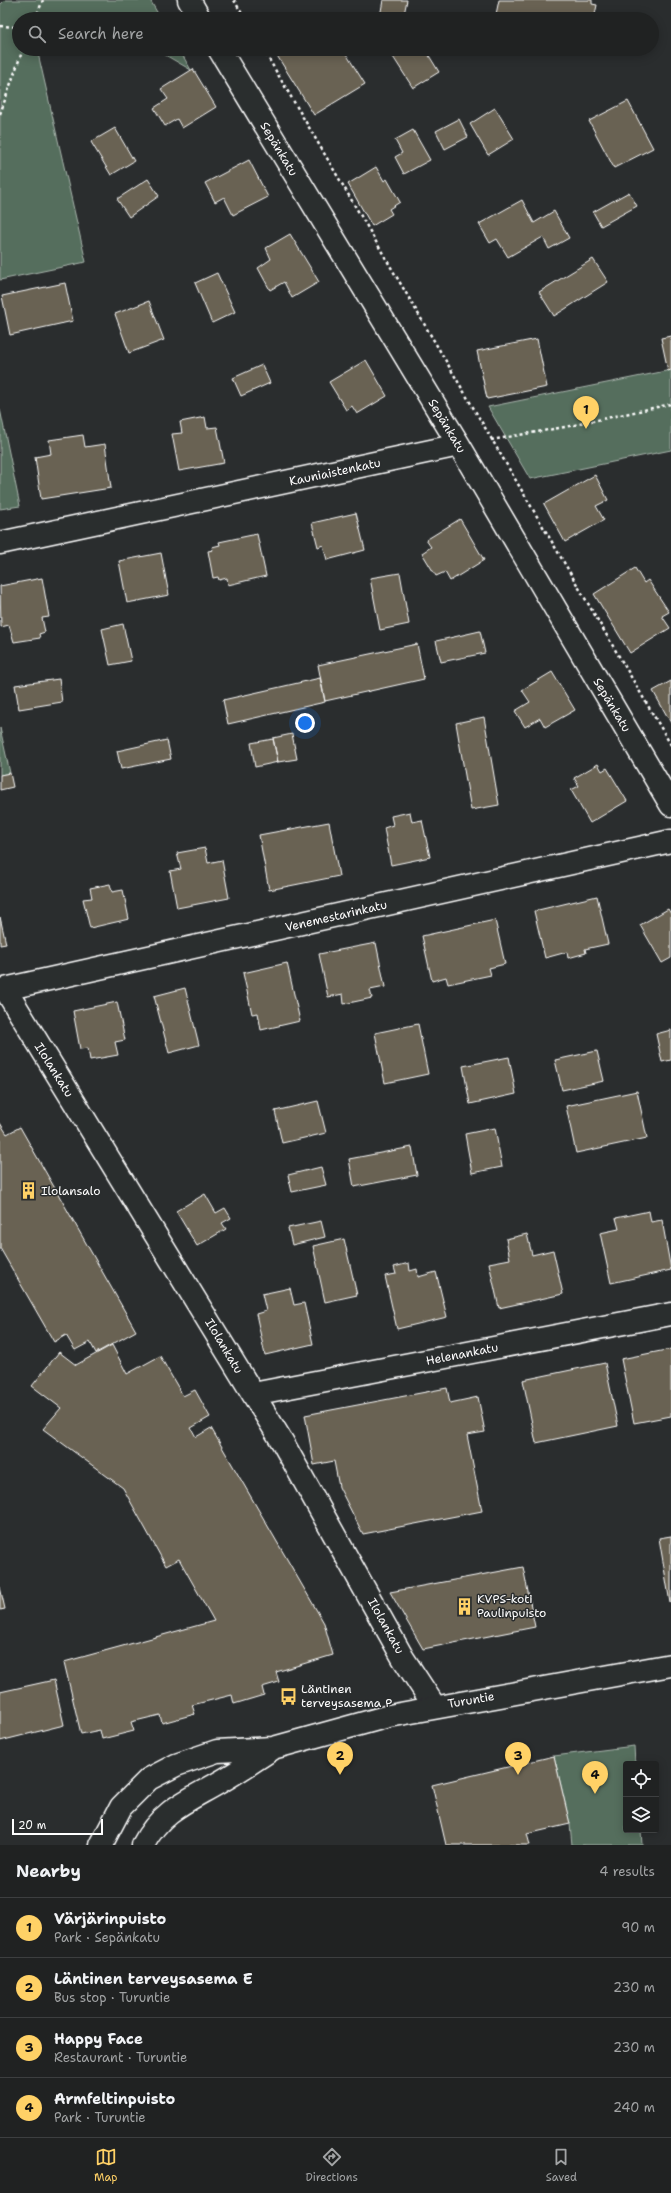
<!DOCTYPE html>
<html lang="en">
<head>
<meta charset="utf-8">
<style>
	body { margin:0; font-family:"Shantell Sans",sans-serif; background:#2d2f2f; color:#f1f3f6 }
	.controls { position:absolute; right:12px; bottom:12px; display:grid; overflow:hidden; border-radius:4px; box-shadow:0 2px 10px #0003 }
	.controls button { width:36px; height:36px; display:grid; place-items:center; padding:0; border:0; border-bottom:1px solid #3d3f40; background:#202222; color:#f1f3f6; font:20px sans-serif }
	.scale { position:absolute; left:12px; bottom:10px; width:91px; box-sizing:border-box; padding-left:4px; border:2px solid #fff; border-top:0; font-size:11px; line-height:14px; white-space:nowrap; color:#fff; -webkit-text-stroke:3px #2a2d2e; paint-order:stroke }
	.you { position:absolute; left:305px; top:723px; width:14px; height:14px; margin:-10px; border:3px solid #fff; border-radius:50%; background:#1a73e8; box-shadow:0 0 0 6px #1a73e833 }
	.badge { display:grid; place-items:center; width:26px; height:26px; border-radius:50%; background:#ffd166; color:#111; font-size:13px; font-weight:700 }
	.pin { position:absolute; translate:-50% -33px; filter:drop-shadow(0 1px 2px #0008) }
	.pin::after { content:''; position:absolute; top:21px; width:14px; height:12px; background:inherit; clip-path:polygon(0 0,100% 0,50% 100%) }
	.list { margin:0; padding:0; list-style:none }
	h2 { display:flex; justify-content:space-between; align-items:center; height:52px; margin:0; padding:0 16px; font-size:17px }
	h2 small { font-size:13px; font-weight:400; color:#a2a4a5 }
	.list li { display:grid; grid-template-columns:26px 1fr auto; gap:12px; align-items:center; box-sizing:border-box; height:60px; padding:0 16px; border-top:1px solid #3d3f40 }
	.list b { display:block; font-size:15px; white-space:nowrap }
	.list p { margin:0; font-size:13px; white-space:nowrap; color:#a2a4a5 }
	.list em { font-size:13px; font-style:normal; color:#a2a4a5 }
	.icon { flex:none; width:22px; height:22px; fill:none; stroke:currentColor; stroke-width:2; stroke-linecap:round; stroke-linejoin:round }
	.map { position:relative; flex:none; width:671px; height:1845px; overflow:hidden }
	.search { position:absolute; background:#202222; box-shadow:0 2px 10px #0003; left:12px; right:12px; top:12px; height:44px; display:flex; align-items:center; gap:10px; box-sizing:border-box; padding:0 14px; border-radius:22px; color:#a2a4a5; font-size:15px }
	.sheet { height:292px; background:#202222 }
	nav { display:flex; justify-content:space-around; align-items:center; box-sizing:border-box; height:56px; border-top:1px solid #3d3f40; background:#202222; font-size:11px; color:#a2a4a5 }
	nav a { display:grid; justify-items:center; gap:2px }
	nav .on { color:#ffd166 }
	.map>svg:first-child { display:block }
	.green { fill:#546e5d; stroke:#aab6ae }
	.building { fill:#696252; stroke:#fff }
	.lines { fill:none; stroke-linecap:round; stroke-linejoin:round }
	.street-casing { stroke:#fff; stroke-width:25 }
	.secondary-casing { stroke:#fff; stroke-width:25 }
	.path { stroke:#fff; stroke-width:2.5; stroke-dasharray:3 3; stroke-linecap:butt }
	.street { stroke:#2a2d2e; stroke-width:22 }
	.secondary { stroke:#2a2d2e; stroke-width:22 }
	.labels { text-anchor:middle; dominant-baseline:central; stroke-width:3; stroke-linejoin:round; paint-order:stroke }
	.street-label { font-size:12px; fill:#fff; stroke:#2a2d2e }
	.poi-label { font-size:12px; fill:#fff; stroke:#2a2d2e; text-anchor:start }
</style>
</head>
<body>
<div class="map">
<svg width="671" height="1845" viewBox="0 0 671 1845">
	<rect width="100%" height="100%" fill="#2a2d2e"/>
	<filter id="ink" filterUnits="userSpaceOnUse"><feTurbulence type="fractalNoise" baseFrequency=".025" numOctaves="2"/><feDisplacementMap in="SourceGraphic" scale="8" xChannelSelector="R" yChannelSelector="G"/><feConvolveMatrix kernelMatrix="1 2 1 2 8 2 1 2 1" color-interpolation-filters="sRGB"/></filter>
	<g filter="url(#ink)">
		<path class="green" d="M5,0H150L161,19H19V49H37L86,262L0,280V5Z
			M155,49H179L191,70Z
			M671,370V450L530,479L488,407Z
			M0,409L20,506L0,509Z
			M0,728L10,773L0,775Z
			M634,1746L635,1764H626V1830H641L642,1845H572L570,1824L554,1756Z"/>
		<path class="building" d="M383,0H407L403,19L380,17Z
			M499,0H592V4L597,5L594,19H495Z
			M284,49H343L365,84L314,115L276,54Z
			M388,49H425L439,72L413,88Z
			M193,69L216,107L182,128L177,119L165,126L154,108L168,99L161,89Z
			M628,101L653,148L614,168L589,121Z
			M495,108L514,139L488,155L470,124Z
			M459,119L468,137L445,149L436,131Z
			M115,128L134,161L111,175L91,142Z
			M413,130L430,160L404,174L395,157L402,153L395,140Z
			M249,160L268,197L233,215L224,197L215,202L205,183Z
			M376,167L384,181L387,179L400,202L389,209L392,214L372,226L348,184Z
			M148,179L159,196L129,217L117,199Z
			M629,192L637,206L601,226L593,212Z
			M522,200L534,223L554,211L569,238L549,249L543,237L508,257L497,239L490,243L479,224Z
			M290,234L319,282L292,298L284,282L270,290L258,268L271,259L266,248Z
			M593,259L608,282L554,316L539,292Z
			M217,273L235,312L212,323L195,283Z
			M65,283L73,321L10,335L2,296Z
			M149,301L164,340L129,353L115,314Z
			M671,336V370L668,371L661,338Z
			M537,339L547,387L487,399L477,351Z
			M366,360L387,396L357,414L352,406L346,410L329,382Z
			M262,365L270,383L241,396L233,378Z
			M205,417L207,428L217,427L224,463L179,471L172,434L182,433L180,422Z
			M83,435L85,447L105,444L111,488L41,499L35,457L51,454L49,440Z
			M595,475L608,500L596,506L604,520L565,542L544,504Z
			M356,513L365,550L327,560L323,545L318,547L312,523Z
			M460,519L484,560L450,581L445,572L436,576L422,553L431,547L426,540Z
			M257,534L266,576L228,585L227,578L219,580L218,577L213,578L208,551L213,550L212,547L220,545L219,542Z
			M161,553L169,595L127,603L119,561Z
			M635,568L644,583L648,580L669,612L662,616L670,628L630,653L594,594Z
			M400,573L409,624L380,630L370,578Z
			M42,578L49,617L42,618L45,632L39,634L40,638L14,642L9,625L1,627L0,586Z
			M123,624L131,661L110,665L102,629Z
			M480,631L485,653L441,662L436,641Z
			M417,644L424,679L325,701L318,665Z
			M552,672L575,710L545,727L540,718L525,727L515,711L530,702L522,690Z
			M320,678L325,702L228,724L223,700Z
			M59,679L62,702L19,709L15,685Z
			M671,681V723L653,691Z
			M484,717L499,805L471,810L456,723Z
			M292,734L297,759L278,762L273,738Z
			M273,739L278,762L255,767L251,743Z
			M167,740L171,759L121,769L117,751Z
			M598,764L602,771L607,768L627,801L590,823L571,790L579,786L574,778Z
			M10,773L13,787L0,790V775Z
			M410,812L412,822L422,820L430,857L391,865L384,828L393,825L391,816Z
			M329,822L339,876L269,890L259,835Z
			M205,848L208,863L222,860L229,898L177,908L170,871L181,869L177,853Z
			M110,884L112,892L123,890L129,919L90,928L83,899L92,898L90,888Z
			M597,896L608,944L585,949L586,953L568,958L567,952L545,958L534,911Z
			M668,909L671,914V958L662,963L640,925Z
			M0,917L6,944L0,945Z
			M495,920L505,964L489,968L491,975L448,984L446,977L432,981L422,936Z
			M376,943L385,987L370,990L372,998L344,1004L343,994L328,997L319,954Z
			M287,963L300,1021L261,1030L258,1013L252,1014L243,973Z
			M185,988L199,1045L169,1053L154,996Z
			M117,1002L125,1040L115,1042L118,1055L90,1060L88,1048L80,1049L73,1011Z
			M418,1024L428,1074L385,1083L375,1033Z
			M671,1030V1060L662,1062L656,1034Z
			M597,1051L604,1081L562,1090L555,1060Z
			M509,1057L516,1094L470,1104L463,1066Z
			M637,1091L647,1138L576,1153L566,1106Z
			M318,1101L326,1133L282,1143L275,1111Z
			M0,1123L7,1134L20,1127L136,1331L96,1353L90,1342L75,1350L66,1335L54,1342L0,1248Z
			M495,1128L502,1167L472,1173L465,1134Z
			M412,1147L417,1175L354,1187L349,1159Z
			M321,1167L326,1185L292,1192L288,1175Z
			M205,1194L216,1213L225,1208L231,1218L222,1223L226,1229L197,1246L176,1211Z
			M649,1211L651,1222L662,1220L671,1270L611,1283L600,1233L619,1229L616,1218Z
			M321,1221L325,1237L292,1245L288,1228Z
			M527,1234L532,1255L553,1250L563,1294L499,1308L489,1263L510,1259L506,1239Z
			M344,1239L357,1295L325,1302L313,1246Z
			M409,1263L410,1271L417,1269L418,1277L436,1272L447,1317L397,1329L385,1276L396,1274L394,1267Z
			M290,1288L294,1305L304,1303L313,1344L265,1355L256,1314L266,1311L262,1294Z
			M112,1345L127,1374L160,1356L183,1396L195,1390L210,1417L191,1428L196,1437L211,1428L324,1623L333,1655L276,1672L279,1682L262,1687L264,1695L234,1704L232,1695L192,1705L195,1714L162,1723L160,1715L131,1722L134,1731L102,1739L100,1730L81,1734L64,1662L214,1621L179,1559L166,1566L123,1488L43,1429L61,1408L32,1386L59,1352L76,1365Z
			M671,1349V1416L634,1423L621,1359Z
			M605,1363L618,1426L536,1443L523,1380Z
			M447,1388L450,1403L478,1397L485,1432L467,1435L482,1511L363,1534L339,1487L334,1461L314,1465L305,1415Z
			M671,1536V1603H670L659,1538Z
			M523,1567L535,1627L423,1649L390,1592Z
			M0,1587L5,1609L0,1610Z
			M54,1680L64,1725L0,1741V1692Z
			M554,1756L570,1824L527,1834L530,1845H446L432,1785Z"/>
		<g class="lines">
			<defs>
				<path id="street" d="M189,0L200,19
					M219,49L459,445L671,805
					M0,543L459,445
					M5,989L283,1443L403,1658L435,1707
					M0,990L671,841
					M253,1394L671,1314"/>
				<path id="secondary" d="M101,1845L121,1807L149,1779L176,1765L217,1751L273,1748L389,1716L671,1665
					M143,1845C161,1810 188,1801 220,1782C238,1772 255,1760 272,1749"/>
			</defs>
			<use href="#street" class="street-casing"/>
			<use href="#secondary" class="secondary-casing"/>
			<path class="path" d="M234,0L245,19
				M35,19L43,0
				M0,26L19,27
				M263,49L671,745
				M0,114L23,49
				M491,440L565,427L671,404"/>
			<use href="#street" class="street"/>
			<use href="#secondary" class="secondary"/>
		</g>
	</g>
	<defs>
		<symbol id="building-bare" viewBox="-9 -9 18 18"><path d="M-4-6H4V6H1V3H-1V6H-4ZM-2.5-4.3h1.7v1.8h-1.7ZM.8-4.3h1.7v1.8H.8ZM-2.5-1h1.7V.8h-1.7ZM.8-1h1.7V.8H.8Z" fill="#ffd166" stroke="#2a2d2e" stroke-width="2.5" paint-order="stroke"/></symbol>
		<symbol id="bus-bare" viewBox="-9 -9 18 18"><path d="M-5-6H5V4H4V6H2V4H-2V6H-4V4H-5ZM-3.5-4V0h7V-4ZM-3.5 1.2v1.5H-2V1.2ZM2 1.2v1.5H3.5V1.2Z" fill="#ffd166" stroke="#2a2d2e" stroke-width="2.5" paint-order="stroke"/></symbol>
	</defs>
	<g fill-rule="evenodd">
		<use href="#building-bare" x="16" y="1178" width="25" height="25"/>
		<use href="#building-bare" x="452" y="1594" width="25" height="25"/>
		<use href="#bus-bare" x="276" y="1684" width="25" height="25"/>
	</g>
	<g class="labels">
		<g class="street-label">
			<text transform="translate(279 149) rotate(59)">Sepänkatu</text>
			<text transform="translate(447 426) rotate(59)">Sepänkatu</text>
			<text transform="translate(335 472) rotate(-12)">Kauniaistenkatu</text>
			<text transform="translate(612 705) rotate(59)">Sepänkatu</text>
			<text transform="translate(336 916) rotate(-13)">Venemestarinkatu</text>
			<text transform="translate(54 1070) rotate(58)">Ilolankatu</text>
			<text transform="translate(224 1346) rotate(59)">Ilolankatu</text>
			<text transform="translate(462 1354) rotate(-11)">Helenankatu</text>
			<text transform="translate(386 1626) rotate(61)">Ilolankatu</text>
			<text transform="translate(471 1700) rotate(-10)">Turuntie</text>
		</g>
		<g class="poi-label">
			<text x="41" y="1191">Ilolansalo</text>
			<text x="477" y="1599">KVPS-koti<tspan x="477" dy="14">Paulinpuisto</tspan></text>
			<text x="301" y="1689">Läntinen<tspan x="301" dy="14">terveysasema P</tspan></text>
		</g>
	</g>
</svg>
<div class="controls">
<button><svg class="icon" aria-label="locate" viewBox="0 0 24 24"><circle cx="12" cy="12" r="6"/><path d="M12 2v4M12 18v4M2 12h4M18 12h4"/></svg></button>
<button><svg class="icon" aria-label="layers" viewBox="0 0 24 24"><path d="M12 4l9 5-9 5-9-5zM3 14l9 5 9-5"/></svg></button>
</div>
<div class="scale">20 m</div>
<div class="you"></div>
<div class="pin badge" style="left:586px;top:429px">1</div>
<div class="pin badge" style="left:340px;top:1775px">2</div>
<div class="pin badge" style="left:518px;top:1775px">3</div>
<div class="pin badge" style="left:595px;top:1794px">4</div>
<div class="search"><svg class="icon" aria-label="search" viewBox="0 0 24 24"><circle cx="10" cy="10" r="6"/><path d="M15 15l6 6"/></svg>Search here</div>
</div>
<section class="sheet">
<h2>Nearby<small>4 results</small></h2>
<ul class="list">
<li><span class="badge">1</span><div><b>Värjärinpuisto</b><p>Park · Sepänkatu</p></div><em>90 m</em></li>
<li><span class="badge">2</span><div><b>Läntinen terveysasema E</b><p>Bus stop · Turuntie</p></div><em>230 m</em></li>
<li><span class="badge">3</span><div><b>Happy Face</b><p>Restaurant · Turuntie</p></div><em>230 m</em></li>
<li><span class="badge">4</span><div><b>Armfeltinpuisto</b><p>Park · Turuntie</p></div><em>240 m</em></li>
</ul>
</section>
<nav>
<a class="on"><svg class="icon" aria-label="map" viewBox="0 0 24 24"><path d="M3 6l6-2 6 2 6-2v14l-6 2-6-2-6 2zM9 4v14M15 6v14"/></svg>Map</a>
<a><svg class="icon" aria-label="directions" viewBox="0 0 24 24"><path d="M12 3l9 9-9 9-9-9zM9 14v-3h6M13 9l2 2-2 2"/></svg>Directions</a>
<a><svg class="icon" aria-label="saved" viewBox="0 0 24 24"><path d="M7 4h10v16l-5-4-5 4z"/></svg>Saved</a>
</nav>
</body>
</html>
